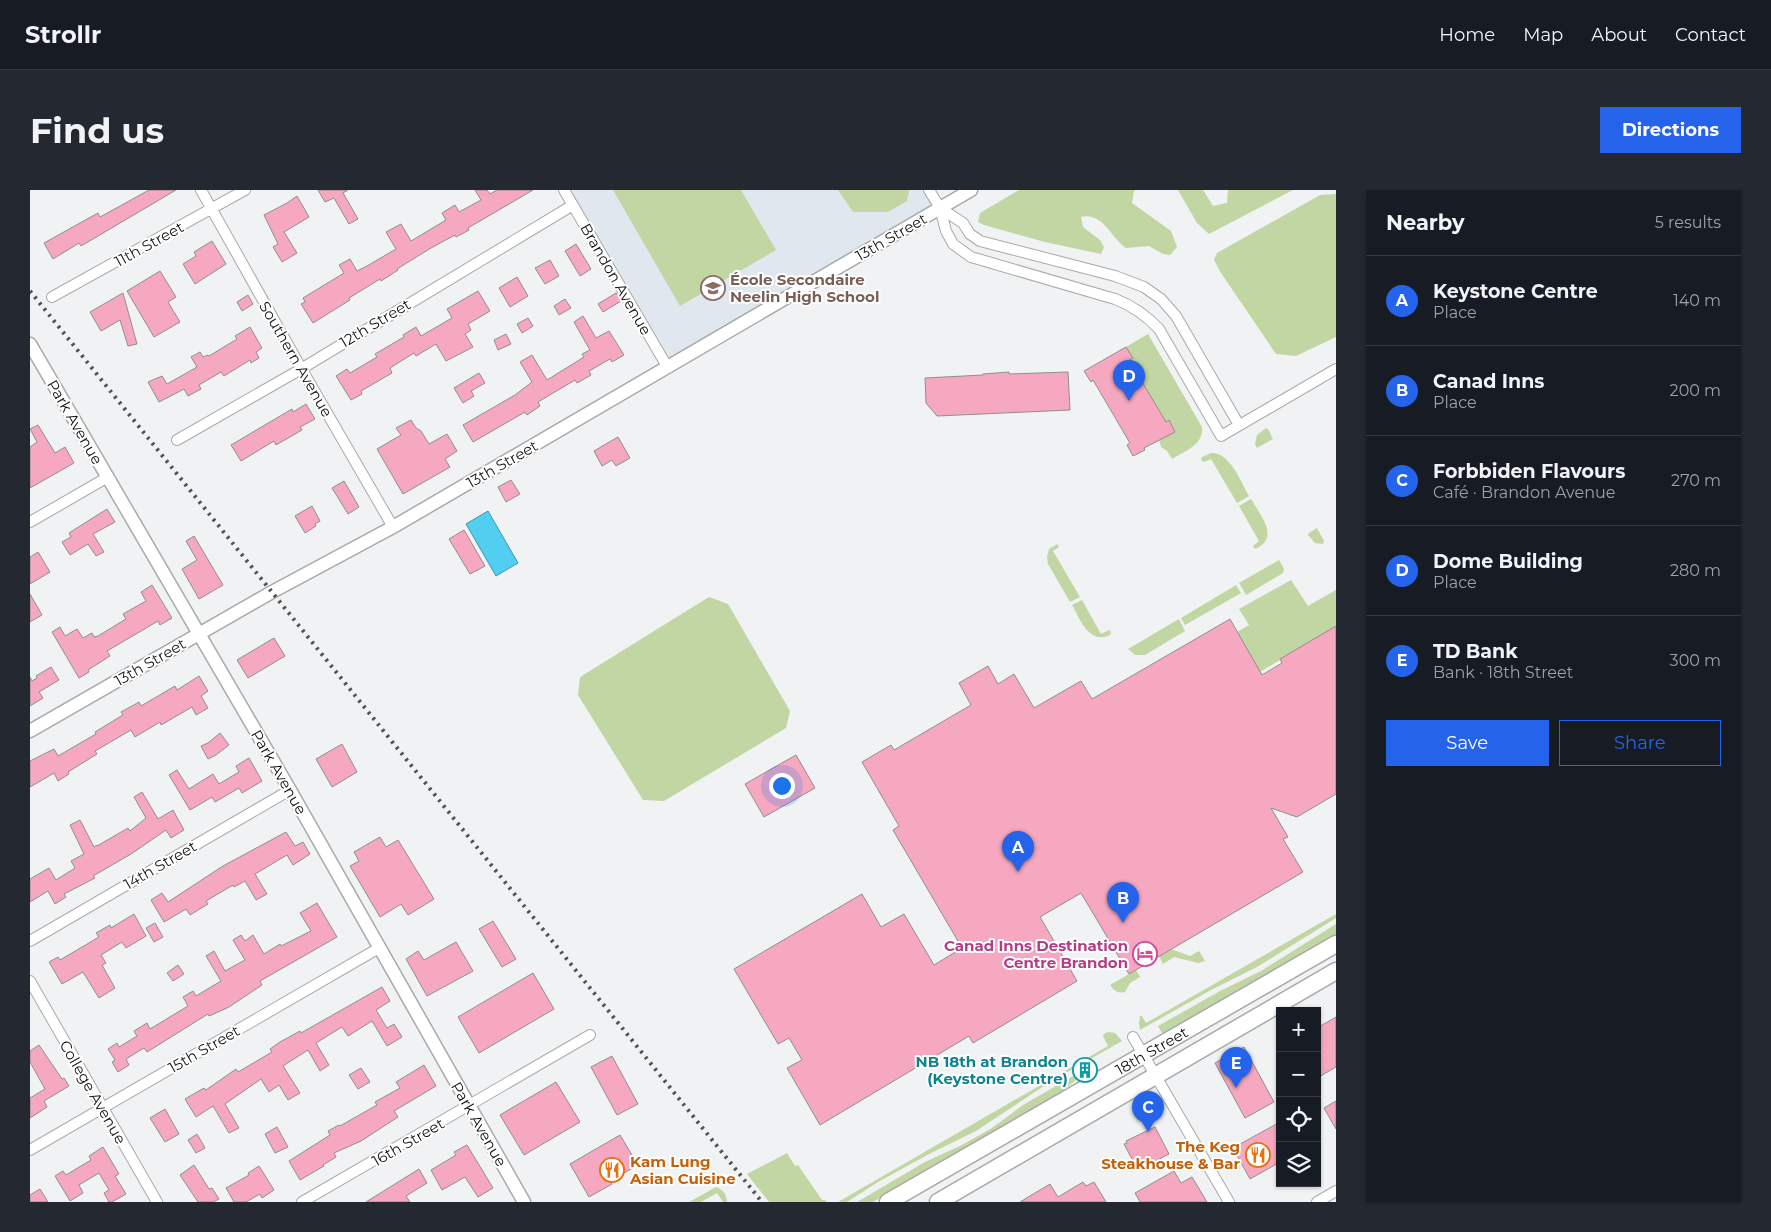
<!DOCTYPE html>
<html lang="en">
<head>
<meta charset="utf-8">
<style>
	body { margin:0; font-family:Montserrat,sans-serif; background:#242831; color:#f1f3f6 }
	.controls { position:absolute; right:15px; bottom:15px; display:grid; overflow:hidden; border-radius:0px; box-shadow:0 1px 4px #0004 }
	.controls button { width:45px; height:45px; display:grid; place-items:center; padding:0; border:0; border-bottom:1px solid #363941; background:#171b24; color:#f1f3f6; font:25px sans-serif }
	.you { position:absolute; left:751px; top:595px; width:18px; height:18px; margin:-12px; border:4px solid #fff; border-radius:50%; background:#1a73e8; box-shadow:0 0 0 8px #1a73e833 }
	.badge { display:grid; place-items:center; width:32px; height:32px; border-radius:50%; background:#2563eb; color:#fff; font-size:16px; font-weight:700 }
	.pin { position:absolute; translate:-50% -41px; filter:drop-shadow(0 1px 2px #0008) }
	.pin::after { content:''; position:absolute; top:26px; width:18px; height:15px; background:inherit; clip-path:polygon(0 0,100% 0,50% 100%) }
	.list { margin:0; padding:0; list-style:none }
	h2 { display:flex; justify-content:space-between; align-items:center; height:65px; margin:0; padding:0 20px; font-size:21px }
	h2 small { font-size:16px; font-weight:400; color:#9ea1a6 }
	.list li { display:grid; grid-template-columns:32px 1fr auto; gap:15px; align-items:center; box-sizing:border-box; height:90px; padding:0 20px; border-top:1px solid #363941 }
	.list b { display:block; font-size:19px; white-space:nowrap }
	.list p { margin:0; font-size:16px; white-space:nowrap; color:#9ea1a6 }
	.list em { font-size:16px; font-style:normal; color:#9ea1a6 }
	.actions { display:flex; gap:10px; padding:15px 20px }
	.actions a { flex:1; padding:11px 0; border:1px solid #2563eb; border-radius:0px; text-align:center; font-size:18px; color:#2563eb }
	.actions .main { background:#2563eb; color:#fff }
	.icon { flex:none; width:28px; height:28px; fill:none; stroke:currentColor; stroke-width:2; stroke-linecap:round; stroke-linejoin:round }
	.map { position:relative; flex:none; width:1306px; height:1012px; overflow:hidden; border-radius:0px }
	header { display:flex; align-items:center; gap:30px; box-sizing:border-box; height:70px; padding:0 25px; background:#171b24; border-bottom:1px solid #363941 }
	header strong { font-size:24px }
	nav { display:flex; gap:28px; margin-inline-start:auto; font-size:18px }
	.intro { display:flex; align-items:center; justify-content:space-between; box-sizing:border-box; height:120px; padding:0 30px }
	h1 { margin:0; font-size:35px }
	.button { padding:12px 22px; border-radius:0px; background:#2563eb; color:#fff; font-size:18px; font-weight:700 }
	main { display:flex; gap:30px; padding:0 30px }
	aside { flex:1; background:#171b24; border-radius:0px; box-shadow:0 1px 4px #0004 }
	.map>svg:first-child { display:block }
	.built { fill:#e0e7ee }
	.green { fill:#c1d6a2 }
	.water { fill:#51cef0; stroke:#3f96af }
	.building { fill:#f5a8c0; stroke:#908e8f }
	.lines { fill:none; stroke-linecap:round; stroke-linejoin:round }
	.minor-casing { stroke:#a8a9aa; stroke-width:12 }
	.tertiary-casing { stroke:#a8a9aa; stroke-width:15 }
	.primary-casing { stroke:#a8a9aa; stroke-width:19 }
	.minor { stroke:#fff; stroke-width:10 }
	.tertiary { stroke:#fff; stroke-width:12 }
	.primary { stroke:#fff; stroke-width:16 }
	.rail { stroke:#525253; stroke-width:4; stroke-dasharray:2.5 5; stroke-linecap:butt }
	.labels { text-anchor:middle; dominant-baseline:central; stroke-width:4; stroke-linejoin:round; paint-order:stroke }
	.street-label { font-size:15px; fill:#151516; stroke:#fff }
	.education-label { font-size:15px; font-weight:bold; fill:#785e54; stroke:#fff; text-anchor:start }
	.hotel-label { font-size:15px; font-weight:bold; fill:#b23c85; stroke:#fff; text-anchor:end }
	.culture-label { font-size:15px; font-weight:bold; fill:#0d838f; stroke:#fff; text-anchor:end }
	.food-label { font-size:15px; font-weight:bold; fill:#c56008; stroke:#fff; text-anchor:end }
</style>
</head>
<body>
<header>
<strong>Strollr</strong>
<nav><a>Home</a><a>Map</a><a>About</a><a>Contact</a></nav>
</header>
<div class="intro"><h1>Find us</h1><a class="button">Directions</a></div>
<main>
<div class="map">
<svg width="1306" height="1012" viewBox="0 0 1306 1012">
	<rect width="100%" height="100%" fill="#f1f2f3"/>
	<path class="built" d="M534,0H900L910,18L638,178Z"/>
	<path class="green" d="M583,0H711L746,60L650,116Z
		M808,0H879L877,11L858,22H823Z
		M989,0H1106L1104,1L1102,13L1141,41L1147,57L1140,65L1133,64L1119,56L1096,58C1080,47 1073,22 1051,27L1053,37L1070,50L1074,57L1071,64L1015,52L954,35L948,32L950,23Z
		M1148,0H1173L1183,16L1197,13L1198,0H1263L1179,44L1167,33Z
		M1306,4V147L1266,166L1246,164L1191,83L1184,70L1187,63L1290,5Z
		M1118,144L1172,237C1174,255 1155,261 1142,269L1137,261L1131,257L1129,249L1132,245L1134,248L1145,241L1139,231L1136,232L1099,170L1102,167L1096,157Z
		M1236,238L1238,239L1243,249L1227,258L1225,254L1227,245Z
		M1181,263C1200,262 1211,292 1219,306L1207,313L1181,269L1174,272L1171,270L1172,267Z
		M1221,309C1230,325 1251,348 1225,359L1223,356L1229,351L1209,316Z
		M1287,338L1294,351L1293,354L1285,353L1278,345L1279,343Z
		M1027,354L1029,357L1023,361L1050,407L1040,412L1018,374L1017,367L1019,359Z
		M1249,370L1254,379L1253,383L1216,405L1209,393Z
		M1261,390L1278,416L1306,400V436L1230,482L1207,442L1219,435L1209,419Z
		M1206,395L1211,403L1155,435L1151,428Z
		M679,407L698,414L760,521L756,538L634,611L613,610L548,505L550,487Z
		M1052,410L1071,444L1079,440L1081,442L1080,445C1059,455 1050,429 1042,415Z
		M1149,429L1155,441L1115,465H1105L1098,459Z
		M1306,724V728L1227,777L1181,800L1110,840L1109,833L1110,826H1112L1116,833Z
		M1306,734V746L1133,845L1128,836L1190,801L1231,781Z
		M1141,759L1160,766L1169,761L1175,771L1168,773L1144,767L1133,774L1129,766Z
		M1106,780L1110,787L1100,793L1095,802C1089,804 1084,801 1080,795Z
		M1079,842L1085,843L1092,851L1020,892L946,941L899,964L848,992L817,1012H808L1078,856L1073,846L1075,843Z
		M1052,881L1053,884L1024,908L843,1012H827L895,972L932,955L962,938L993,915Z
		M757,963L765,976L768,975L792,1010H795L797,1012H739L717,984Z
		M686,997C693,999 697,1005 697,1012H693L687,1003L671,1012H659Z"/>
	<path class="water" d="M458,321L488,373L466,386L436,334Z"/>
	<path class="building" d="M119,0H146L51,56L49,53L23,69L14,53L68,23L70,27Z
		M288,0H318L313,3L328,29L319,34L304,8L295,12Z
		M445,0H457L460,4L467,0H503L438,38L439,40L426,47L425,45L401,58L367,79L368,80L351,91L350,89L319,108L320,110L283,133L271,114L275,112L273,108L314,83L309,75L320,69L327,81L337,76L366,59L356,42L371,34L381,51L416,30L412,23L425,15L429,22L451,10Z
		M267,6L279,27L254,42L267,63L252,72L243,57L248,54L234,25L257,13Z
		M182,51L196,74L165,94L153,74L166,66L164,62Z
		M546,54L561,79L550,86L535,61Z
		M520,70L529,86L515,94L505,78Z
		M130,81L146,107L138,112L150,132L124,147L97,101Z
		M487,87L498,106L480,117L469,98Z
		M448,101L460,121L438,134L441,140L435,144L443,157L416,171L406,154L386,166L384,163L360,178L362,183L331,201L332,204L321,210L306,186L317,179L320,183L347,167L345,164L374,147L373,145L386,137L391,146L422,128L417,119Z
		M93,103L107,154L98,156L90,130L71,141L60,122Z
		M586,103L591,111L573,122L568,114Z
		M218,105L223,114L212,121L207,112Z
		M535,109L541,118L529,125L524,116Z
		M553,126L566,148L579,141L594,165L582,172L580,169L559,181L561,185L547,193L545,190L508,212L510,216L497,225L495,222L443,252L433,235L485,205L502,192L490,172L502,165L517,190L554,167L552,164L560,160L544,132Z
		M498,128L503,136L492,143L487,134Z
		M220,137L232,158L226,162L229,168L221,173L220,170L194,186L191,182L169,195L171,199L158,206L154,199L129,212L118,192L132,186L137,194L167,177L161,167L170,162L173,167L178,165L179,166L207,149L205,146Z
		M476,144L481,154L468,160L464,150Z
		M1096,157L1103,168L1099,170L1136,232L1139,230L1145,242L1114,258L1115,260L1103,266L1097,255L1100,253L1063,190L1061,192L1054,181Z
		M979,182V184L1038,182L1040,220L907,226L896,213L895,188L953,185V184Z
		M449,183L455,193L441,201L444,206L433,213L424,198Z
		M276,214L285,229L270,237L272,240L246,255L244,251L211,271L201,255L262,219L263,222Z
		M381,230L386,238L391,241L399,254L417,244L427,261L415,269L420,277L373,304L347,259L371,245L366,238Z
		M8,235L25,263L35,257L44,273L0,298V257L7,252L0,239Z
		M588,247L600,268L586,276L582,270L572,276L564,261Z
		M481,290L490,304L476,312L468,297Z
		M314,291L329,317L318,324L302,298Z
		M282,316L290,331L285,334L286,336L275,343L265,326Z
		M77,319L85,332L63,344L74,362L66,366L58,354L40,365L32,352L41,347L39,343Z
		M434,340L455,376L440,384L419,349Z
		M164,346L193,395L169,409L152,379L167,370L156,351Z
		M8,362L20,382L0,394V367Z
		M122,395L142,428L130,435L128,431L77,461L80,466L58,480L59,482L49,488L22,442L30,437L35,446L47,439L53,448L62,443L64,447L68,446L96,429L93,424L116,411L111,402Z
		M0,404L12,425L0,432Z
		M1200,429L1232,485L1252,473L1250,469L1306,436V604L1267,627L1241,618L1258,647L1253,649L1273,682L1099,784L1051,703L1010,727L1047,791L943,853L939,846L790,935L757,878L772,870L759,848L748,854L704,779L832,704L851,737L874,724L904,775L932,758L863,640L869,636L832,572L861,555L864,560L941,515L929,493L958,476L968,494L984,484L1004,518L1051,491L1062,509Z
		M244,448L255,466L218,488L207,470Z
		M21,477L29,490L9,502L13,508L0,516V487L2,491L7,488L6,486Z
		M169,486L178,501L171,506L178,518L166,525L162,517L131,535L130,532L105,547L101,540L65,561L67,564L38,582L39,584L28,591L24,583L0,597V571L24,559L28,566L66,544L65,542L93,525L91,522L109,512L111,516L145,496L147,500Z
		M190,543L199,555L186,565L178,569L171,556L178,553Z
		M312,554L327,582L302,597L286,569Z
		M766,565L785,598L734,627L715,594Z
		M219,568L232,591L212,603L209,598L185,612L182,607L160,620L139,585L147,580L159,599L183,584L189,594L209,582L206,576Z
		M112,602L128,629L143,620L154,640L141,648L136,640L101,664L63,686L65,688L34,704L36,707L25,714L18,701L0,712V689L19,678L26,690L45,678L41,671L54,664L40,635L50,630L64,657L67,655V656L98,638L100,641L116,628L104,607Z
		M256,642L265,656L273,652L280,664L263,675L257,665L225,684L237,704L226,710L215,691L204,697L203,695L176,711L178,714L160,725L156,719L134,732L121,710L132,703L138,712L193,676Z
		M350,647L356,657L368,650L404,709L378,725L371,714L350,727L320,676L329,671L324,662Z
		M287,713L307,747L230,791L232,795L199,817L179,826L178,824L117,862L114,858L96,869L99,875L88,882L82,872L85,870L78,859L87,853L89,857L107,846L104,841L117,833L120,839L158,816L153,807L163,801L166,806L191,791L176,766L184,761L195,781L215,770L203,750L211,745L215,751L223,745L234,764L250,754L251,756L281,741L270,723Z
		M104,724L116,746L96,758L92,752L71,765L76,773L72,775L85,798L69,808L53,782L32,794L19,772L28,767L30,770L69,747L66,743L80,735L81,738Z
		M463,731L486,769L472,777L449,739Z
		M125,733L133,747L124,752L116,738Z
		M426,752L443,781L397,806L376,769L388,761L394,770Z
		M148,775L154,784L143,791L137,783Z
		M503,783L524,819L449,863L428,827Z
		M352,797L360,811L346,820L357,838L364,834L372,847L357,856L342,831L318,846L312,837L286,853L299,875L290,881L278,860L253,876L270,903L258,910L249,895L239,902L231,889L195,914L209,938L199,943L183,916L166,927L155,909L174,898L176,900L206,879L208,882L242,862L240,859L250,852L270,841L271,843Z
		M1306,827V877L1287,888V838Z
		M9,855L32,889L34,888L39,896L14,911L17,917L0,928V908L15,899L0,872V861Z
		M1214,857L1244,912L1215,928L1185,873Z
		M582,866L608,914L587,925L561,877Z
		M394,875L406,896L364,921L368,927L331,951L304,963L306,967L293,975L294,976L270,990L259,971L300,945L298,941L309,935L310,936L347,915L345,912L370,898L366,892Z
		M331,878L340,892L328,899L319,885Z
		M526,892L550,932L494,965L470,925Z
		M1306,911V939L1294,918Z
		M135,919L149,944L135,952L120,928Z
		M1250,932V972L1220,989L1203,958Z
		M247,937L258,957L245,963L235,944Z
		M1125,937L1139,964L1108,980L1094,954L1097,953L1096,951Z
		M167,944L175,958L166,963L158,950Z
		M590,945L608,975L580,991L582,994L559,1007L540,974Z
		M437,955L463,998L448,1007L435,987L412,1000L401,980L426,965L424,962Z
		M73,957L89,984L85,986L96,1004L82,1012H79L74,1003L79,1000L69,983L49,995L53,1003L40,1011L25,986L33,981L36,985L61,970L59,966Z
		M164,975L179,999L182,998L189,1009L183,1012H168L150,985Z
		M229,976L244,1000L232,1008L230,1004L216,1012H204L196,998L219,985L218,983Z
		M389,979L397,993L376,1006L380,1012H336Z
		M1144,981L1151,993L1162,987L1177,1012H1110L1105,1003Z
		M1053,992L1056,996L1064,992L1076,1012H990L1020,994L1028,1007Z
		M10,999L18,1012H0V1005Z"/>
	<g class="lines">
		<defs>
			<path id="minor" d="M171,0L271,178L363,337
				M534,0L638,178
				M899,0L910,18L916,41L923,54L941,67L1085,109C1103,116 1116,125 1129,139L1191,246L1306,179
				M910,18L933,33L940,44L950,51L1085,86L1114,97L1131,109L1146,126L1209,235
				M22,107L215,0
				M147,250L266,182L543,15
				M0,332L78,287
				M0,751L260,600
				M0,791L127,1012
				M1103,847L1199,1012
				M0,960L349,758
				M272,1012L560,845
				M1287,1012L1306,1001"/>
			<path id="tertiary" d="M0,154L260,600L494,1012
				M0,541L242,402L363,337L941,0"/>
			<g id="primary">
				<path id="s1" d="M858,1012L1306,754"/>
				<path d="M908,1012L1306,781"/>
			</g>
		</defs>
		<use href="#minor" class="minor-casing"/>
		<use href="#tertiary" class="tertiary-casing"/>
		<use href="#primary" class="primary-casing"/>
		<use href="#minor" class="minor"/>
		<use href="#tertiary" class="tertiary"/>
		<use href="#primary" class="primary"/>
		<path class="rail" d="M0,101L732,1012"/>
	</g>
	<defs>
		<symbol id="school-ring" viewBox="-11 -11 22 22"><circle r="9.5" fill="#fff" stroke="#8d6e63" stroke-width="1.5"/><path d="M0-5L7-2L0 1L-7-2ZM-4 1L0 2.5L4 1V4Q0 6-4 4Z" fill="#8d6e63"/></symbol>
		<symbol id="hotel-ring" viewBox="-11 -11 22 22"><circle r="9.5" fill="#fff" stroke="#d1479c" stroke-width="1.5"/><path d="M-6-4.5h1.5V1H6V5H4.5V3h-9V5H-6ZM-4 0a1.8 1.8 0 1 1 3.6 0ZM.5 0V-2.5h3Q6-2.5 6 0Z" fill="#d1479c"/></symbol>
		<symbol id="building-ring" viewBox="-11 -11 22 22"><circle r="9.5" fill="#fff" stroke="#0f9aa8" stroke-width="1.5"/><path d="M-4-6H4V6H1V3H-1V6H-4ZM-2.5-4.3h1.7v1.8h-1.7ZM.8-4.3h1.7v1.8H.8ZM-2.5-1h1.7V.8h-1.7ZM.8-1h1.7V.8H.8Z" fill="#0f9aa8"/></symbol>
		<symbol id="restaurant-ring" viewBox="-11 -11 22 22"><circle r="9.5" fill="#fff" stroke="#e8710a" stroke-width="1.5"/><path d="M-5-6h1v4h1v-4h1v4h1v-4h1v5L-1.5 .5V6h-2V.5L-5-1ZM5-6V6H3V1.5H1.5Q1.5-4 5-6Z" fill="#e8710a"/></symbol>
	</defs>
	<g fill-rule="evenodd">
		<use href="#school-ring" x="669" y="84" width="28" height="28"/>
		<use href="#hotel-ring" x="1101" y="750" width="28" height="28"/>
		<use href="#building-ring" x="1041" y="866" width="28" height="28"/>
		<use href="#restaurant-ring" x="1214" y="951" width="28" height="28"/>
		<use href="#restaurant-ring" x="568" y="966" width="28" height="28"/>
	</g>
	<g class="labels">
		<g class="street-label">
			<text transform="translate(861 47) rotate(-30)">13th Street</text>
			<text transform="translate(119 54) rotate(-29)">11th Street</text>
			<text transform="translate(586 89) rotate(60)">Brandon Avenue</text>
			<text transform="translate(345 133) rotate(-31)">12th Street</text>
			<text transform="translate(266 169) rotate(60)">Southern Avenue</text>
			<text transform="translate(45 232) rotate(60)">Park Avenue</text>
			<text transform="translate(472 274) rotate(-30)">13th Street</text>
			<text transform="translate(120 472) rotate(-30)">13th Street</text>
			<text transform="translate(249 582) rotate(60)">Park Avenue</text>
			<text transform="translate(130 675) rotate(-30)">14th Street</text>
			<text transform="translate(174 859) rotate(-30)">15th Street</text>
			<text stroke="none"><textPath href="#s1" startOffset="304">18th Street</textPath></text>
			<text transform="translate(63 902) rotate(60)">College Avenue</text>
			<text transform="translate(449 934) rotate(60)">Park Avenue</text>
			<text transform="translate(378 952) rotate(-30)">16th Street</text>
		</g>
		<g class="education-label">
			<text x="700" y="89">École Secondaire<tspan x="700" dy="17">Neelin High School</tspan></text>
		</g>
		<g class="hotel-label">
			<text x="1098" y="755">Canad Inns Destination<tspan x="1098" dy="17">Centre Brandon</tspan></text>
		</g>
		<g class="culture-label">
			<text x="1038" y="871">NB 18th at Brandon<tspan x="1038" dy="17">(Keystone Centre)</tspan></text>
		</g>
		<g class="food-label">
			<text x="1210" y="956">The Keg<tspan x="1210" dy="17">Steakhouse &amp; Bar</tspan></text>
			<text x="600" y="971" text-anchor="start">Kam Lung<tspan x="600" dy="17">Asian Cuisine</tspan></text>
		</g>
	</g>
</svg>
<div class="controls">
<button>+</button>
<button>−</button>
<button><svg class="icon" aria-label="locate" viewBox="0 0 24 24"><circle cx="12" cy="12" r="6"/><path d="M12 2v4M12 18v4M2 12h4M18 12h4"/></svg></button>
<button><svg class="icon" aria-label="layers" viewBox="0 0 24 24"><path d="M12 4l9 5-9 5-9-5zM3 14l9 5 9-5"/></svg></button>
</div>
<div class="you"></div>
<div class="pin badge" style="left:988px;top:682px">A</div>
<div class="pin badge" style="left:1093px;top:733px">B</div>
<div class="pin badge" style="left:1118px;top:942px">C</div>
<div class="pin badge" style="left:1099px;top:211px">D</div>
<div class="pin badge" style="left:1206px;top:898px">E</div>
</div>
<aside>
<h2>Nearby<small>5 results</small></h2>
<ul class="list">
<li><span class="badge">A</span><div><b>Keystone Centre</b><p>Place</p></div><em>140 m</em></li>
<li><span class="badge">B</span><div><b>Canad Inns</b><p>Place</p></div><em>200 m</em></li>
<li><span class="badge">C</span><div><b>Forbbiden Flavours</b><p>Café · Brandon Avenue</p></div><em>270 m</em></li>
<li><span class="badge">D</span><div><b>Dome Building</b><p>Place</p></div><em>280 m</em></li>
<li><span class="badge">E</span><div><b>TD Bank</b><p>Bank · 18th Street</p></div><em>300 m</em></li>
</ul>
<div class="actions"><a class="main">Save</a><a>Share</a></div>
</aside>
</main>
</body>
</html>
